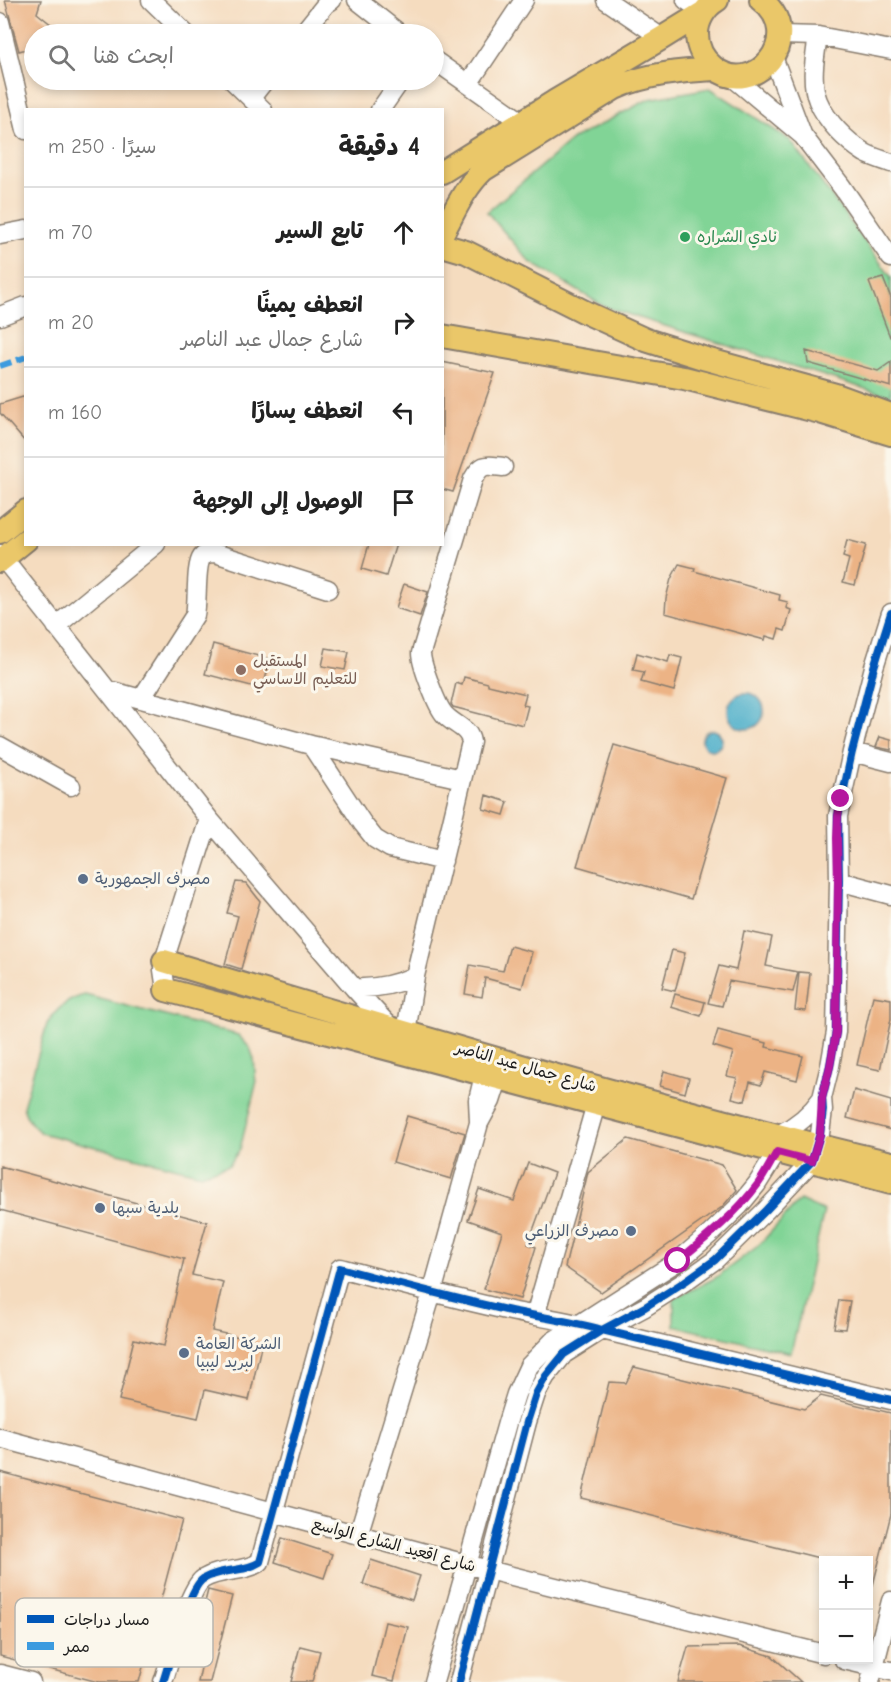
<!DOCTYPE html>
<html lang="ar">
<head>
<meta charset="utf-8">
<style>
	body { margin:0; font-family:"Comic Neue","Playpen Sans Arabic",sans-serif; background:#f2f2f2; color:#222; direction:rtl }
	.controls { position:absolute; right:18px; bottom:18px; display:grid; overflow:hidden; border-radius:0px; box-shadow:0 3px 9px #0003 }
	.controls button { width:54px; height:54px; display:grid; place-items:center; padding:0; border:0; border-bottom:2px solid #e0e0e0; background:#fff; color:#222; font:30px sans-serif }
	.stop { position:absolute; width:18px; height:18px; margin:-14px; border:4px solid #b5179e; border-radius:50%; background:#fff }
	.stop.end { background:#b5179e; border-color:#fff; box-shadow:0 2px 6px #0008 }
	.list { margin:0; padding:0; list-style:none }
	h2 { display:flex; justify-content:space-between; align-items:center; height:78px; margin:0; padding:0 24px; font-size:26px }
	h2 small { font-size:20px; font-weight:400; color:#767676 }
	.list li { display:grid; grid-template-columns:39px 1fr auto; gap:18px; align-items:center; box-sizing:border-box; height:90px; padding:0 24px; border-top:2px solid #e0e0e0 }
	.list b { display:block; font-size:22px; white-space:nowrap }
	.list p { margin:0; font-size:20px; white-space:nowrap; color:#767676 }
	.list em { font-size:20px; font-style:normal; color:#767676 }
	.icon { flex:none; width:33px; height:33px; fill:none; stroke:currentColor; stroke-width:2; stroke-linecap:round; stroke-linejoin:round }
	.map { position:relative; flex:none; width:891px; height:1682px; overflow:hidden; direction:ltr }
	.search { position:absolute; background:#fff; box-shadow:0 3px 9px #0003; left:24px; top:24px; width:420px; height:66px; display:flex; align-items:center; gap:15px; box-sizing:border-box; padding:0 21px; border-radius:33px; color:#767676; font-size:22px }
	.panel { position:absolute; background:#fff; box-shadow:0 3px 9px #0003; left:24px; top:108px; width:420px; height:438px; border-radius:0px; direction:rtl }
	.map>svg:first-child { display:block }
	.green { fill:#81d496; stroke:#4e7859; stroke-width:1.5 }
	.water { fill:#49adc9; stroke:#326472; stroke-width:1.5 }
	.building { fill:#ecb385 }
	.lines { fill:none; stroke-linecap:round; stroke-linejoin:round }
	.minor-casing { stroke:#887c6e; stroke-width:21 }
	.major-casing { stroke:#887c6e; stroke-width:26 }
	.minor { stroke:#fff; stroke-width:18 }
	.major { stroke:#eac769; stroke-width:22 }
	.quiet { stroke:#3c9bdf; stroke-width:6; stroke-dasharray:12 6; stroke-linecap:butt }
	.cycleway-casing { stroke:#fbf7ec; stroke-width:11 }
	.cycleway { stroke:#0057b8; stroke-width:8 }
	.route { stroke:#b5179e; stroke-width:8 }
	.leisure-dot { fill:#2e9e5b; stroke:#fbf7ec; stroke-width:2 }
	.education-dot { fill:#8d6e63; stroke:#fbf7ec; stroke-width:2 }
	.service-dot { fill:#5c6f8a; stroke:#fbf7ec; stroke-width:2 }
	.labels { text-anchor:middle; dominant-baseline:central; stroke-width:6; stroke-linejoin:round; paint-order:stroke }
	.leisure-label { font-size:16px; fill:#27864d; stroke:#fbf7ec; text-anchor:start }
	.education-label { font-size:16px; fill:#785e54; stroke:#fbf7ec; text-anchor:start }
	.service-label { font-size:16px; fill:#4e5e75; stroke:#fbf7ec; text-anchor:start }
	.street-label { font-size:16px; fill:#1c1c1c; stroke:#fbf7ec }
	.key { fill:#fbf7ec; stroke:#b8b5ae; stroke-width:1.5 }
	.key-label { font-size:16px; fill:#1c1c1c }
</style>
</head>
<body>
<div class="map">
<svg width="891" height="1682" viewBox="0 0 891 1682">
	<rect width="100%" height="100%" fill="#fbf7ec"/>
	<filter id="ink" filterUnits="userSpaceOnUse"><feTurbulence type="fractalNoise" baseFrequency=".0167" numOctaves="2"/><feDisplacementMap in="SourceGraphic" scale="12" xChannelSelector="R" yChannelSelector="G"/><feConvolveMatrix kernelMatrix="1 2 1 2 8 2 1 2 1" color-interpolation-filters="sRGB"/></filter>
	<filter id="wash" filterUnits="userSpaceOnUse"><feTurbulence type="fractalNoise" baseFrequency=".008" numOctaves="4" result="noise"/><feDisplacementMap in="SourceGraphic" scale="24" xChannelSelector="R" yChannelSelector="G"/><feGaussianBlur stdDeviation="1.35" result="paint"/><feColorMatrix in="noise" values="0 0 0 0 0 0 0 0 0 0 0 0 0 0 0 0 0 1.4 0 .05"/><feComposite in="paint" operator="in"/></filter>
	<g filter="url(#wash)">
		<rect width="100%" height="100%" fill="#f5dcbf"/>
		<path class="green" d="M710,88L790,140L891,277V397L605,307L530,262L487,212L573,139L649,99Z
			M85,995L238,1035L250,1048L254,1059L256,1085L240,1149L229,1165L201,1174L41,1133C32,1126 26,1118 23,1107L47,1024C56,1009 67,999 85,995Z
			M800,1200L824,1211L791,1353L674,1326V1299L715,1278L758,1246Z"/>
		<path class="water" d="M728 711a18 18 0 1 1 36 0a18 18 0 1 1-36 0Z
			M702 740a10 10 0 1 1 20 0a10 10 0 1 1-20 0Z"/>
		<g id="blocks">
			<path class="building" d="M5,0H41L37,13L63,34H34V47L19,51Z
				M883,278L891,298V337H890L869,282Z
				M806,351L878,371L891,362V387L808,363Z
				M442,362L495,373L453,492L442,489Z
				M26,396V443L0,413V404Z
				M847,540L866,545L855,585L843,582L849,559L843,557Z
				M369,544H396L386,576L362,569Z
				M679,564L695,568L694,571L780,595L779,600L788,602L786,608L791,610L785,631L779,629L776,639L766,636L765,640L665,613L666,598L671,579Z
				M404,584L428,592L420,616L396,608Z
				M213,644L270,659L263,689L205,674Z
				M326,648L349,652L345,670L322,666Z
				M637,653L668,662L670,655L682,658L674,691L641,682L644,672L633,670Z
				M464,677L488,683V685L526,694L523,705L528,706L523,725L453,707L451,704L456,683L462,685Z
				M880,737L891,740V750L876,747Z
				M614,745L727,778L691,899L577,866Z
				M486,795L508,802L504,815L483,809Z
				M236,882L246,883L260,901L241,969L225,964L238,916L227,913Z
				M744,931L772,937L766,966L798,972L793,992L729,981L722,1006L708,1003L719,966L736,970Z
				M510,946L532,952L522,988L485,978L482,997L465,994L470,965L503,971Z
				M672,950L685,953L675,991L662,988Z
				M799,972L810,973L806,1011L795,1010Z
				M675,994L705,1002L701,1016L671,1007Z
				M873,996L891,999V1019L880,1070L857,1065Z
				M718,1030L767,1043L766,1047L803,1056L797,1080L765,1072L761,1085L750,1082L745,1101L732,1098L737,1078L727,1076L733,1052L713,1046Z
				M664,1071L689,1078L685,1093L660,1086Z
				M854,1090L891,1101V1130L847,1118Z
				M407,1116L465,1133L451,1179L393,1162Z
				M628,1139L722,1165L737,1190L722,1207L601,1292L565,1267L588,1172Z
				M528,1163L554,1173L528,1244L536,1247L520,1299L484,1289L502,1232L468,1220L479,1189L514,1201Z
				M0,1166L207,1222L192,1275L223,1282L212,1331L262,1342L249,1400L205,1390L198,1418L119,1400L134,1339L164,1346L184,1259L0,1210Z
				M839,1300L850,1301L845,1329L834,1328Z
				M634,1367L804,1409L821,1396L891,1413V1514L873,1585L868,1584V1560H827L581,1498L609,1382L626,1383Z
				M0,1472L182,1520L139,1682H98L0,1656Z
				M282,1538L332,1554L324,1578L275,1562Z
				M371,1560L420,1576L412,1600L363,1584Z
				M208,1590L232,1596L210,1682H198L205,1649L194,1646Z
				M385,1622L408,1627L394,1681L372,1676Z
				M300,1646L320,1651L312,1682H291Z
				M739,1646L772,1656L801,1682H678L688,1647Z"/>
		</g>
	</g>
	<g filter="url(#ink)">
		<use href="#blocks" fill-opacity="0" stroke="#887c6e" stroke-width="1.5"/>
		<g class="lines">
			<defs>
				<path id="minor" d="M151,0L186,34
					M357,0L400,34
					M606,0L662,38
					M686,0L704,12
					M0,22L26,130
					M302,34L326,4L332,0
					M780,35L818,36L891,50
					M818,36C815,56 810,82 818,101C827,122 846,141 865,153C872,157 883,160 891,163
					M773,57L802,134
					M434,60L522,122
					M730,75L803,136L842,187L891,258
					M232,80L263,110
					M468,84L524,0
					M251,98L265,80
					M380,110L401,80
					M0,235L26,230
					M0,316L26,306
					M0,554L209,819L354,988L392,1029
					M56,626L156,544
					M108,690L311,745L363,824L375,839L390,848L443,861
					M141,699L195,615C198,602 195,566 202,557C206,553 210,553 215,553L328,589
					M311,745L462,779
					M0,746L71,786
					M852,752L891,762
					M839,881L891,895
					M354,988C376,989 395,985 415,976
					M166,990L163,970L164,961L209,819
					M406,1033L415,976L471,742C469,728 454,725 445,715C437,707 421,664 421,653L473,479C482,463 485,465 503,467
					M479,1121L478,1100L487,1063
					M778,1135C797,1126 810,1115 822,1098
					M535,1316L596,1104
					M0,1438L488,1570L824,1654
					M358,1535L432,1293L479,1123L491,1101L502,1067
					M844,1660L891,1671
					M0,1674L31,1682
					M163,1682C170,1662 188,1589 203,1579C221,1568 243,1573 260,1562L340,1268C395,1283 450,1297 506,1310C538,1317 570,1321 602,1330L891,1400
					M434,1682L507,1423L516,1394L529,1366L553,1341L678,1261L710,1234L739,1206L757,1184L777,1152
					M459,1682L527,1422L536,1394L546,1376L564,1354L602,1330L645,1307L684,1282L715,1260L766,1210L812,1161L820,1134L823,1110L822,1098L830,1066L836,1032L839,881L838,816L852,752L874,667L891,613
					M870,1682L891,1601"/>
				<path id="major" d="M717,0C705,7 697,21 697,34C697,47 703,59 713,67C754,101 808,36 761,0
					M442,172L554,102L662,38L704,12
					M442,234C455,211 464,188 483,170L615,88C647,74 680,71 715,69
					M442,245L466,252L587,313L646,340L706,359L836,395L891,415
					M442,336L684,378L820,412L891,434
					M0,532L26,511
					M0,561L26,540
					M164,961C405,1033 646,1105 891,1163
					M166,990L891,1182"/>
			</defs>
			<use href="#minor" class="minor-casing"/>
			<use href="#major" class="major-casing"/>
			<use href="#minor" class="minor"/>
			<use href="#major" class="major"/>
			<path class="quiet" d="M0,366L26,357"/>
			<defs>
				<path id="cycleway" d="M163,1682C170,1662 188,1589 203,1579C221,1568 243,1573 260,1562L340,1268C395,1283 450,1297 506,1310C538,1317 570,1321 602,1330L891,1400
					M459,1682L527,1422L536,1394L546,1376L564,1354L602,1330L645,1307L684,1282L715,1260L766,1210L812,1161L820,1134L823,1110L822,1098L830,1066L836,1032L839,881L838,816L852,752L874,667L891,613"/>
			</defs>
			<use href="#cycleway" class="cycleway-casing"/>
			<use href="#cycleway" class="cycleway"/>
		</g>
	</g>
	<g class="lines" filter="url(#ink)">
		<path class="route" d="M678,1261C706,1238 736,1214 758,1184C765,1174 771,1162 777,1152L812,1161L820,1134L822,1098L830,1066L836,1032L838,881L837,838L838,816L841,799"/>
	</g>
	<circle class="leisure-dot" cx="685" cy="237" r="6"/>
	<circle class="education-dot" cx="241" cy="670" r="6"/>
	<g class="service-dot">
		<circle cx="83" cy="879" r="6"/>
		<circle cx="100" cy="1208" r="6"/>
		<circle cx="631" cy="1231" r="6"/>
		<circle cx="184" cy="1353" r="6"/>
	</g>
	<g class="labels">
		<g class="leisure-label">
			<text x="697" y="237">نادي الشراره</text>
		</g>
		<g class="education-label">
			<text x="253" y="661">المستقبل<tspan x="253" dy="18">للتعليم الاساسي</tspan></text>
		</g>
		<g class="service-label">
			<text x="95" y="879">مصرف الجمهورية</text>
			<text x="112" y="1208">بلدية سبها</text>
			<text x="619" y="1231" text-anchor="end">مصرف الزراعي</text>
			<text x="196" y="1344">الشركة العامة<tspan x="196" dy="18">لبريد ليبيا</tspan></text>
		</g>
		<g class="street-label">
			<text transform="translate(526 1067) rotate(16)">شارع جمال عبد الناصر</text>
			<text transform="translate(394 1545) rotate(15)">شارع اقعيد الشارع الواسع</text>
		</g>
	</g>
	<rect x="15" y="1598" width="198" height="69" rx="9" class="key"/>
	<rect x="27" y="1615" width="27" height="8" fill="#0057b8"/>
	<rect x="27" y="1642" width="27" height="8" fill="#3c9bdf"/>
	<g class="key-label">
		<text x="64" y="1625">مسار دراجات</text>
		<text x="64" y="1652">ممر</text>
	</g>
</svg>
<div class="controls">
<button>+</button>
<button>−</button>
</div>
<div class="stop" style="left:678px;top:1261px"></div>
<div class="stop end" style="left:841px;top:799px"></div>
<div class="search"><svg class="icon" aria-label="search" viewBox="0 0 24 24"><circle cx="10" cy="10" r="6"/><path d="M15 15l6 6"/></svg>ابحث هنا</div>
<section class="panel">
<h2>4 دقيقة<small>سيرًا · 250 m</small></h2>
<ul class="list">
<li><svg class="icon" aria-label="ahead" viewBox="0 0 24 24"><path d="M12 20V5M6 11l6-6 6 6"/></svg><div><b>تابع السير</b></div><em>70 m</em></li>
<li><svg class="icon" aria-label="right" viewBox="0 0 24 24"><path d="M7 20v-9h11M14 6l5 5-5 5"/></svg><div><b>انعطف يمينًا</b><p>شارع جمال عبد الناصر</p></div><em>20 m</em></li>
<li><svg class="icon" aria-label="left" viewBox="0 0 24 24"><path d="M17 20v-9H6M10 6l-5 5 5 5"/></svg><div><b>انعطف يسارًا</b></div><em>160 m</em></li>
<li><svg class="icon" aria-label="arrive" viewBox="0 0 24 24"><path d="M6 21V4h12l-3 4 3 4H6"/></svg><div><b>الوصول إلى الوجهة</b></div></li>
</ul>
</section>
</div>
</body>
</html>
